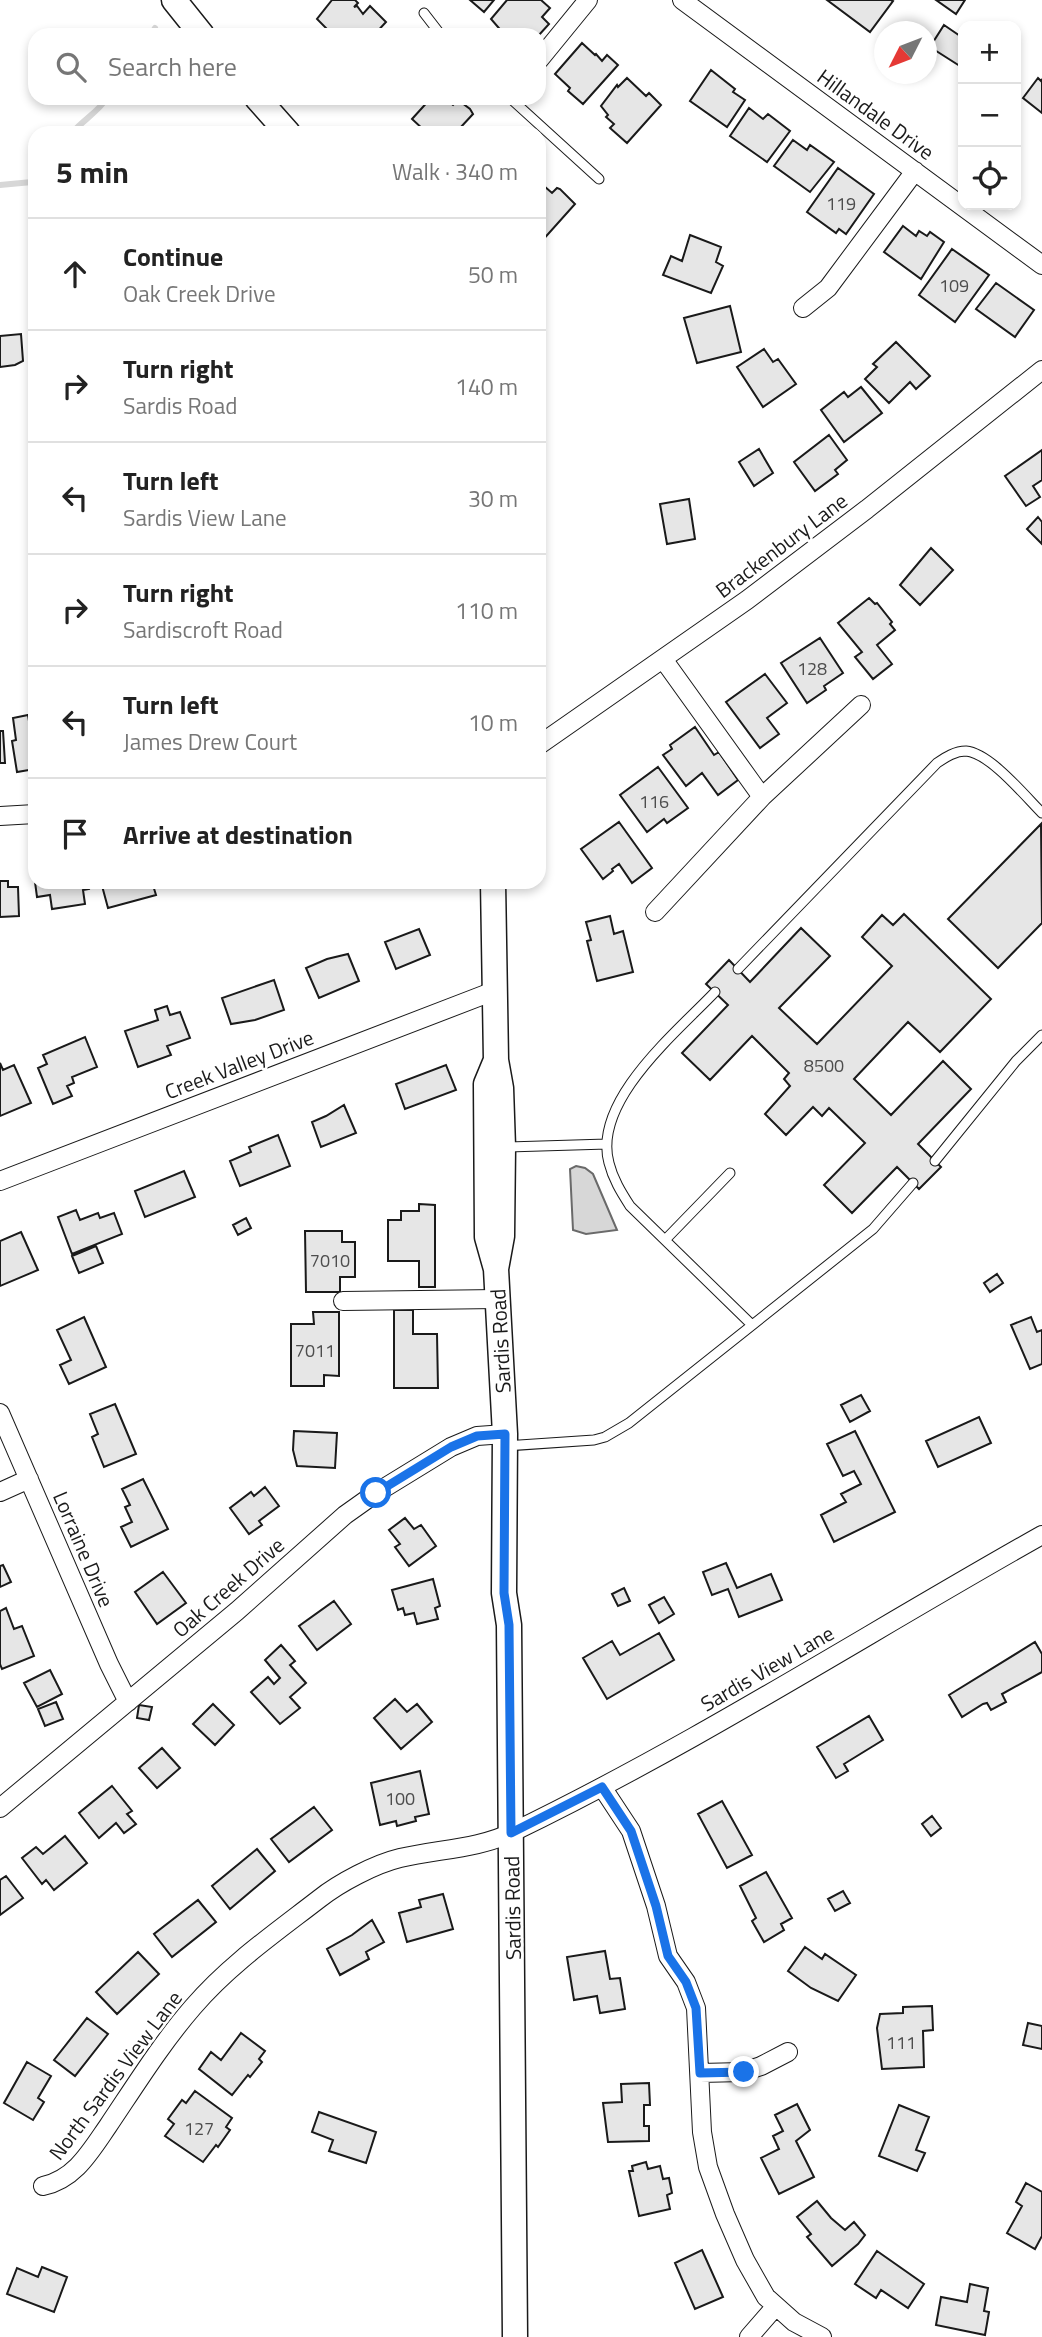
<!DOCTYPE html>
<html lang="en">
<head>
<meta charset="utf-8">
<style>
	body { margin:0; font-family:"Titillium Web",sans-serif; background:#f2f2f2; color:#222 }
	.controls { position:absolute; right:21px; top:21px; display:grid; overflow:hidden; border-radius:14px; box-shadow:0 4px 10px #0003 }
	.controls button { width:63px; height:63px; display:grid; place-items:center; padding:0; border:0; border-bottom:2px solid #e0e0e0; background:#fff; color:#222; font:35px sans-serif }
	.compass { position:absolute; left:874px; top:21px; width:63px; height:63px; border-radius:50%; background:#fff; box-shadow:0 4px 10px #0003; rotate:228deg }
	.stop { position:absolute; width:21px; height:21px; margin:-16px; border:5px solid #1a73e8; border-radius:50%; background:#fff }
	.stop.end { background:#1a73e8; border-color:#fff; box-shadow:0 2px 7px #0008 }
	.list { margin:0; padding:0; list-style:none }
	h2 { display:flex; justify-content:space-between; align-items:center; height:91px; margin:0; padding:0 28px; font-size:30px }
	h2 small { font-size:23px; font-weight:400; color:#767676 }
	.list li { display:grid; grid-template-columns:46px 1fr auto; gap:21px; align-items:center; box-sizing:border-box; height:112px; padding:0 28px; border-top:2px solid #e0e0e0 }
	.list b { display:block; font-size:26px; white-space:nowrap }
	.list p { margin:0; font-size:23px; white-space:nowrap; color:#767676 }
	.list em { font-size:23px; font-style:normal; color:#767676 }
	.icon { flex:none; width:38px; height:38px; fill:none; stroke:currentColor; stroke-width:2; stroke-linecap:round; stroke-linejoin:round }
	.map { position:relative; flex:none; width:1042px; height:2337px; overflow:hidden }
	.search { position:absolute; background:#fff; box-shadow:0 4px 10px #0003; left:28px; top:28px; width:518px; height:77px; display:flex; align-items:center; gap:18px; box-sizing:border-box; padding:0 24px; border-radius:21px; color:#767676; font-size:26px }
	.panel { position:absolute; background:#fff; box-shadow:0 4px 10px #0003; left:28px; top:126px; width:518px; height:763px; border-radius:21px }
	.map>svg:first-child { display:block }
	.water { fill:#d7d7d7; stroke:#6a6a6a; stroke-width:2 }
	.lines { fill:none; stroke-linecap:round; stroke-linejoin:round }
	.stream { stroke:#d7d7d7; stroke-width:6 }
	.building { fill:#e6e6e6; stroke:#1a1a1a; stroke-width:2 }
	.service-casing { stroke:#1a1a1a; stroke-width:11 }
	.minor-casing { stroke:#1a1a1a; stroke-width:20 }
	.secondary-casing { stroke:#1a1a1a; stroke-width:27 }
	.service { stroke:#fff; stroke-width:9 }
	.minor { stroke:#fff; stroke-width:18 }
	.secondary { stroke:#fff; stroke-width:24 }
	.route { stroke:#1a73e8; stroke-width:9 }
	.labels { text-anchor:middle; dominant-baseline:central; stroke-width:5; stroke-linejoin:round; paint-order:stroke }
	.number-label { font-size:18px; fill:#4d4d4d }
	.street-label { font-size:21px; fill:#1a1a1a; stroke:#fff }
</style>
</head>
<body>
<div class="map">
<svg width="1042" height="2337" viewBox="0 0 1042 2337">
	<rect width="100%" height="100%" fill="#fff"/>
	<path class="water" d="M576,1166L585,1168L593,1174L617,1230L586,1234L573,1230L570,1169Z"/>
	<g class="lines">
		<path class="stream" d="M151,35L155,28
			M72,133C83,120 98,112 107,98
			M0,185L32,182L35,179"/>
	</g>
	<path class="building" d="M332,0H355L358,3L354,7L357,6L363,14L370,6L386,22L374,35H326L325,34L328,30L317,19Z
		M470,0H494L484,12Z
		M507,0H541L550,8L542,17L549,24L539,35H509L506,32L504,34L491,19Z
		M827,0H891L893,1L870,32Z
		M936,0H965L956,14Z
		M944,25L963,38V68L930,47Z
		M582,43L595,55L596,54L602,61L607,55L618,65L583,104L568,91L570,88L555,74Z
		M711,70L735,89L733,92L745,100L727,127L690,101Z
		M627,78L646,96L649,93L661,105L627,143L610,128L614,124L606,117L608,115L601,106L617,85L618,87Z
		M1038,78L1041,81L1042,79V113L1023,98Z
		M431,98H444L453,105L458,100L470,109L473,114L460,128L465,133H424L425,131L412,119Z
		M749,108L763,119L768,114L790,131L767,162L730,136Z
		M793,140L807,150L810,145L834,162L810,192L774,166Z
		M838,168L874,194L846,234L839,229L836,233L807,212Z
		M544,186L552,193L557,188L560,189L575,204L541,242L539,189Z
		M903,226L916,236L919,231L927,236L930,232L944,242L921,279L884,252Z
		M690,235L721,247L716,262L723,266L711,293L663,275L671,256L682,261Z
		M952,249L989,275L955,322L919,295Z
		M996,283L1034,310L1015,337L976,309Z
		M730,306L741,352L697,363L684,318Z
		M21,334L23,361L15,365L0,367V336Z
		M896,342L930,376L916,389L910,382L889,403L865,379L877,367L873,364Z
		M764,349L773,362L778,359L796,384L763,407L737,367Z
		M861,387L882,413L844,442L821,410L844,392L848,397Z
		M829,435L847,460L835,470L838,474L815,491L794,462Z
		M759,449L773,473L754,486L739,462Z
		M1042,450V480L1033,486L1040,497L1026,506L1005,476Z
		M689,499L695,539L667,544L660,504Z
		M1038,517L1042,522V544L1027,529Z
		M931,548L953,570L920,605L900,585Z
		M869,598L875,604L877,603L892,622L890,624L895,630L877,645L892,664L873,679L855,657L862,652L838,623Z
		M820,638L843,673L824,686L826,690L807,703L781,663Z
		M765,674L787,703L767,718L779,734L760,748L726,702Z
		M28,715L29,721L35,720V769L17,772L12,741L16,740L13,718Z
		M695,727L714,755L719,752L738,780L718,795L702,773L686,786L663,755L672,749L670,745Z
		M0,731H3L5,763H0Z
		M658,767L688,808L667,823L664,819L647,832L620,795Z
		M619,822L652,868L632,883L619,864L612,869L613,871L603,879L581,849Z
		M1041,824L1042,923L998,968L948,919Z
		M0,881H8V887H18L19,916L0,917Z
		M35,882H88L89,889L83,890L85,904L52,909L50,895L37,897Z
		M101,882H152L156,895L108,908Z
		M904,914L991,999L940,1052L908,1022L854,1079L891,1115L943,1061L971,1089L918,1144L941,1167L919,1189L897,1167L852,1213L824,1185L865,1143L829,1108L822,1116L813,1107L786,1135L765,1114L790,1086L784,1079L789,1073L752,1036L710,1080L682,1053L728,1005L706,984L729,960L750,982L801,928L830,956L779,1008L817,1044L892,966L862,937L882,915L893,925Z
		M610,916L614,934L623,931L633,972L597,981L587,941L591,940L586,922Z
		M419,929L430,955L396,969L385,942Z
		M348,954L359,981L319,998L306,968L327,959Z
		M274,980L284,1010L255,1020L231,1024L222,998Z
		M167,1006L170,1015L180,1012L190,1038L167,1046L171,1055L138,1067L125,1031L158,1020L155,1010Z
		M85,1037L97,1067L72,1077L74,1083L67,1086L72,1096L53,1104L38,1068L47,1064L43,1055Z
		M0,1063L3,1070L14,1065L31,1103L0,1116Z
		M446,1065L456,1090L405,1109L396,1084Z
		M344,1105L356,1133L321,1147L312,1122L326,1116Z
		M278,1135L290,1166L240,1186L230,1161L251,1152L249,1147Z
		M184,1171L195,1197L145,1217L135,1191Z
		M419,1204L435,1205V1287H419V1261H388V1220H401V1211H419Z
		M76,1210L80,1220L98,1213L100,1218L114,1213L122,1234L72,1254L58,1217Z
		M246,1218L251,1228L238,1235L233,1225Z
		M305,1231H342V1242H355V1277H340V1292H306Z
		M21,1232L38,1270L0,1286V1241Z
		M96,1246L103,1263L79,1273L72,1256Z
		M997,1274L1003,1283L990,1292L984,1283Z
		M394,1310H413V1334H437L438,1388H394Z
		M313,1312H339V1376L324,1375V1386H291V1324H314Z
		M84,1317L106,1367L69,1384L60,1365L71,1360L57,1330Z
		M1031,1317L1037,1332L1042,1330V1364L1030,1369L1011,1325Z
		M861,1395L870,1411L850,1422L841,1405Z
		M115,1404L136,1454L104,1467L92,1437L98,1434L90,1414Z
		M979,1417L991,1443L938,1467L926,1441Z
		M294,1431L337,1433L335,1468L297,1466L293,1450Z
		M855,1431L895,1512L834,1542L821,1515L846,1502L841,1494L861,1484L854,1471L843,1476L827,1444Z
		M143,1479L168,1529L131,1547L121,1527L132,1522L125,1507L130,1505L122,1489Z
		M265,1487L279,1506L259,1521L262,1525L249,1534L230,1508L251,1492L254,1496Z
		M405,1518L414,1529L421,1525L436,1546L409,1566L395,1547L400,1544L389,1530Z
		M726,1563L737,1588L771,1574L782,1600L739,1617L728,1589L712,1595L703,1572Z
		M3,1565L11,1582L0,1587V1566Z
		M163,1572L186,1603L157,1624L135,1592Z
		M433,1579L440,1606L435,1608L438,1619L417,1624L414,1613L405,1615L403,1608L398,1610L392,1590Z
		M624,1588L630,1601L618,1606L612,1594Z
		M664,1597L674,1614L659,1623L649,1605Z
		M334,1601L351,1624L317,1650L299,1626Z
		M6,1608L14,1629L22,1626L34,1656L2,1669L0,1664V1611Z
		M659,1633L674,1660L607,1699L583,1658L612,1641L620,1655Z
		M1035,1642L1042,1654V1672L1002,1694L1006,1702L991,1710L987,1703L983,1704L962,1717L949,1695Z
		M281,1645L295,1661L290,1665L306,1683L290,1697L300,1708L280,1724L251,1692L268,1677L274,1684L280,1678L265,1660Z
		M50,1670L62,1694L37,1707L24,1683Z
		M395,1699L407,1712L417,1704L432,1722L401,1749L374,1718Z
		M56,1702L63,1719L45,1726L38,1709Z
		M213,1704L234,1725L215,1745L193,1724Z
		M139,1705L152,1707L149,1720L137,1718Z
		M869,1716L883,1740L844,1764L848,1771L836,1778L817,1747Z
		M162,1748L180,1768L157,1788L139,1768Z
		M420,1771L429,1814L415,1817L416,1821L397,1826L396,1821L380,1825L371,1783Z
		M112,1786L132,1811L127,1814L136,1824L124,1833L116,1823L99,1838L79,1813Z
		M722,1801L752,1855L727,1868L698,1814Z
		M314,1807L332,1830L289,1862L271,1839Z
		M932,1816L941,1828L931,1836L922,1824Z
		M65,1836L87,1863L54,1890L46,1880L42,1884L22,1858L36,1847L43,1854Z
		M257,1849L275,1871L230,1909L212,1886Z
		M766,1872L792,1918L781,1924L784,1930L764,1942L752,1921L756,1918L740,1886Z
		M6,1876L23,1898L0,1915V1880Z
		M843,1891L850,1903L835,1911L828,1899Z
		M443,1894L453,1929L407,1942L399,1913L421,1907L419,1900Z
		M198,1900L216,1922L172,1957L154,1934Z
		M372,1920L384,1942L366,1952L369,1959L340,1975L327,1949L352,1935Z
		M805,1947L822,1959L825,1954L856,1975L838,2001L811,1988L788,1971Z
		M605,1951L610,1979L620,1978L625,2009L600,2013L597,1996L574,2000L567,1957Z
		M138,1952L159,1974L117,2014L96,1992Z
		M932,2006L933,2030L923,2031L924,2067L882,2069L877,2028L880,2014L903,2013V2007Z
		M87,2018L108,2034L75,2076L54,2060Z
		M1028,2023L1042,2026V2049L1023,2045Z
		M241,2033L265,2051L259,2059L262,2062L250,2077L248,2075L232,2095L199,2069L211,2052L221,2060Z
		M27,2062L51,2076L38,2098L44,2102L33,2120L4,2103Z
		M649,2083L650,2105H644V2126H649V2141L608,2142L603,2103L622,2102L621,2084Z
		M195,2091L232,2118L226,2127L230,2130L218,2147L216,2145L203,2162L165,2136L174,2124L168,2119L182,2100L186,2103Z
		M797,2104L810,2130L796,2141L814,2177L779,2194L761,2158L779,2149L773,2136L783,2131L775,2115Z
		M899,2105L929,2117L916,2150L925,2153L917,2171L879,2156Z
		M319,2112L376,2132L366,2163L329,2151L333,2140L312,2132Z
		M646,2162L648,2169L660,2166L663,2179L669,2178L672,2193L667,2195L670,2209L639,2216L629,2171H633L632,2166Z
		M1026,2183L1042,2192V2236L1035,2249L1007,2233L1022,2206L1016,2202Z
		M817,2201L831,2218L845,2230L854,2222L865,2235L858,2244L832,2266L807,2237L811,2234L797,2217Z
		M702,2250L723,2297L695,2309L675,2263Z
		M877,2251L924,2284L908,2308L881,2290L876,2298L855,2284Z
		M42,2267L67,2277L54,2312L7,2294L17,2268L38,2277Z
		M970,2284L988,2288L984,2311L989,2312L985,2335L936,2325L941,2297L967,2302Z"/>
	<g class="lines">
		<defs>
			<path id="service" d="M424,13L441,35
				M510,98L599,179
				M738,969L937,763C946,757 955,751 966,751C990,753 1025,796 1042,813
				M715,992C677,1032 592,1101 609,1163C613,1179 621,1192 630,1206L751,1324
				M504,1147L607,1144
				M935,1161L1016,1061L1042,1035
				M665,1240L730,1173
				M506,1446L594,1440L605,1437L629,1423L873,1229L913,1183"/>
			<path id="minor" d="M682,0L1042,265
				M539,60L588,0
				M803,308L828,288L915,171
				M663,659L762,797
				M539,745L747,600L867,509L1042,370
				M0,816L35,814
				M655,912L762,797L861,705
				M0,1181L494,991
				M343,1301L497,1299
				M0,1413L109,1664L128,1702
				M0,1492L29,1479
				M602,1787L631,1831L656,1906L668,1956L686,1982L696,2008L702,2132L708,2167L725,2214L745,2260L766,2297L794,2322L822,2337
				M0,1808L237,1611L345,1515L376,1493L451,1447L477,1436L505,1434
				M700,2073L743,2072L761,2066L788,2052
				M43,2186C75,2179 90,2152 108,2126C135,2086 161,2044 193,2007C229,1965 275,1933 319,1899C339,1883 375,1864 400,1858C438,1849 478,1849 513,1832C695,1744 866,1634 1042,1535
				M749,2337L775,2307"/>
			<path id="secondary" d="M174,0L202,35
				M257,98L288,133
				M493,882L496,1060
				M496,1269L487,1237L486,1084L496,1060L501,1088L503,1147L502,1236L496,1269L505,1434L504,1593L509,1625L515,2337"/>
		</defs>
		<use href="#service" class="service-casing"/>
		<use href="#minor" class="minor-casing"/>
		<use href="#secondary" class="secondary-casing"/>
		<use href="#service" class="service"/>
		<use href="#minor" class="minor"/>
		<use href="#secondary" class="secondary"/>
	</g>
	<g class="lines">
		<path class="route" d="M376,1493L451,1447L477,1436L505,1434L504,1593L509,1625L511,1833L602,1787L631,1831L656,1906L668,1956L686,1982L696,2008L700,2073L744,2072"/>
	</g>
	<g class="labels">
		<g class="number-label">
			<text x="841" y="203">119</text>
			<text x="954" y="285">109</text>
			<text x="812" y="668">128</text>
			<text x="654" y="801">116</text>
			<text x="824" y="1065">8500</text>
			<text x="330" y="1260">7010</text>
			<text x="315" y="1350">7011</text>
			<text x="400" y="1798">100</text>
			<text x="901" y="2042">111</text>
			<text x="199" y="2128">127</text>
		</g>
		<g class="street-label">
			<text transform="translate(876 114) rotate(36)">Hillandale Drive</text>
			<text transform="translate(781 545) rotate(-37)">Brackenbury Lane</text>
			<text transform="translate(239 1064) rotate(-21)">Creek Valley Drive</text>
			<text transform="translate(500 1341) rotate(-93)">Sardis Road</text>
			<text transform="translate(84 1549) rotate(67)">Lorraine Drive</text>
			<text transform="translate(228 1587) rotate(-41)">Oak Creek Drive</text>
			<text transform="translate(767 1668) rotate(-30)">Sardis View Lane</text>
			<text transform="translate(512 1908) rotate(-91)">Sardis Road</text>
			<text transform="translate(115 2075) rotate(-53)">North Sardis View Lane</text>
		</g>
	</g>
</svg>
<div class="controls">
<button>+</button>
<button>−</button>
<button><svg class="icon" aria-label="locate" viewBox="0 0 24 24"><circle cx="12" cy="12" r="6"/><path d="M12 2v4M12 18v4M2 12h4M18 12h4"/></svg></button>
</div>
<svg class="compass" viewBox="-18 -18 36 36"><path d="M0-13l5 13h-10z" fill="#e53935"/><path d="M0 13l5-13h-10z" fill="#767676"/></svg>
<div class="stop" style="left:376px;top:1493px"></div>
<div class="stop end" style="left:744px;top:2072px"></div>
<div class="search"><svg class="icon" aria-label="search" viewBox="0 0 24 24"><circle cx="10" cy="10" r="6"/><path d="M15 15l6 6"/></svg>Search here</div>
<section class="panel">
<h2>5 min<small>Walk · 340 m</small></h2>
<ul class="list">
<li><svg class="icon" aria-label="ahead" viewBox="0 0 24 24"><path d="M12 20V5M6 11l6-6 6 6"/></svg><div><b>Continue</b><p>Oak Creek Drive</p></div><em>50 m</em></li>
<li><svg class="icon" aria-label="right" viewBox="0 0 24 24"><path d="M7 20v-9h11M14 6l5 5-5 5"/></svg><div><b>Turn right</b><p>Sardis Road</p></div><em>140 m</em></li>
<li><svg class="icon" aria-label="left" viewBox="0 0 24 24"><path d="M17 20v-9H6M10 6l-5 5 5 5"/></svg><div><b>Turn left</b><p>Sardis View Lane</p></div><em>30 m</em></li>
<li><svg class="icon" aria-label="right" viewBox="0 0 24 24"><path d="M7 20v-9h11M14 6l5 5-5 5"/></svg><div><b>Turn right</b><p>Sardiscroft Road</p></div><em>110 m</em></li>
<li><svg class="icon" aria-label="left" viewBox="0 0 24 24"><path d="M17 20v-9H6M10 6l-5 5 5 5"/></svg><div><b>Turn left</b><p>James Drew Court</p></div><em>10 m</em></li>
<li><svg class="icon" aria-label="arrive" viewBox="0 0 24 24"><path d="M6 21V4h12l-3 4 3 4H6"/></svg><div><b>Arrive at destination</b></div></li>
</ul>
</section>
</div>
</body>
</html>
